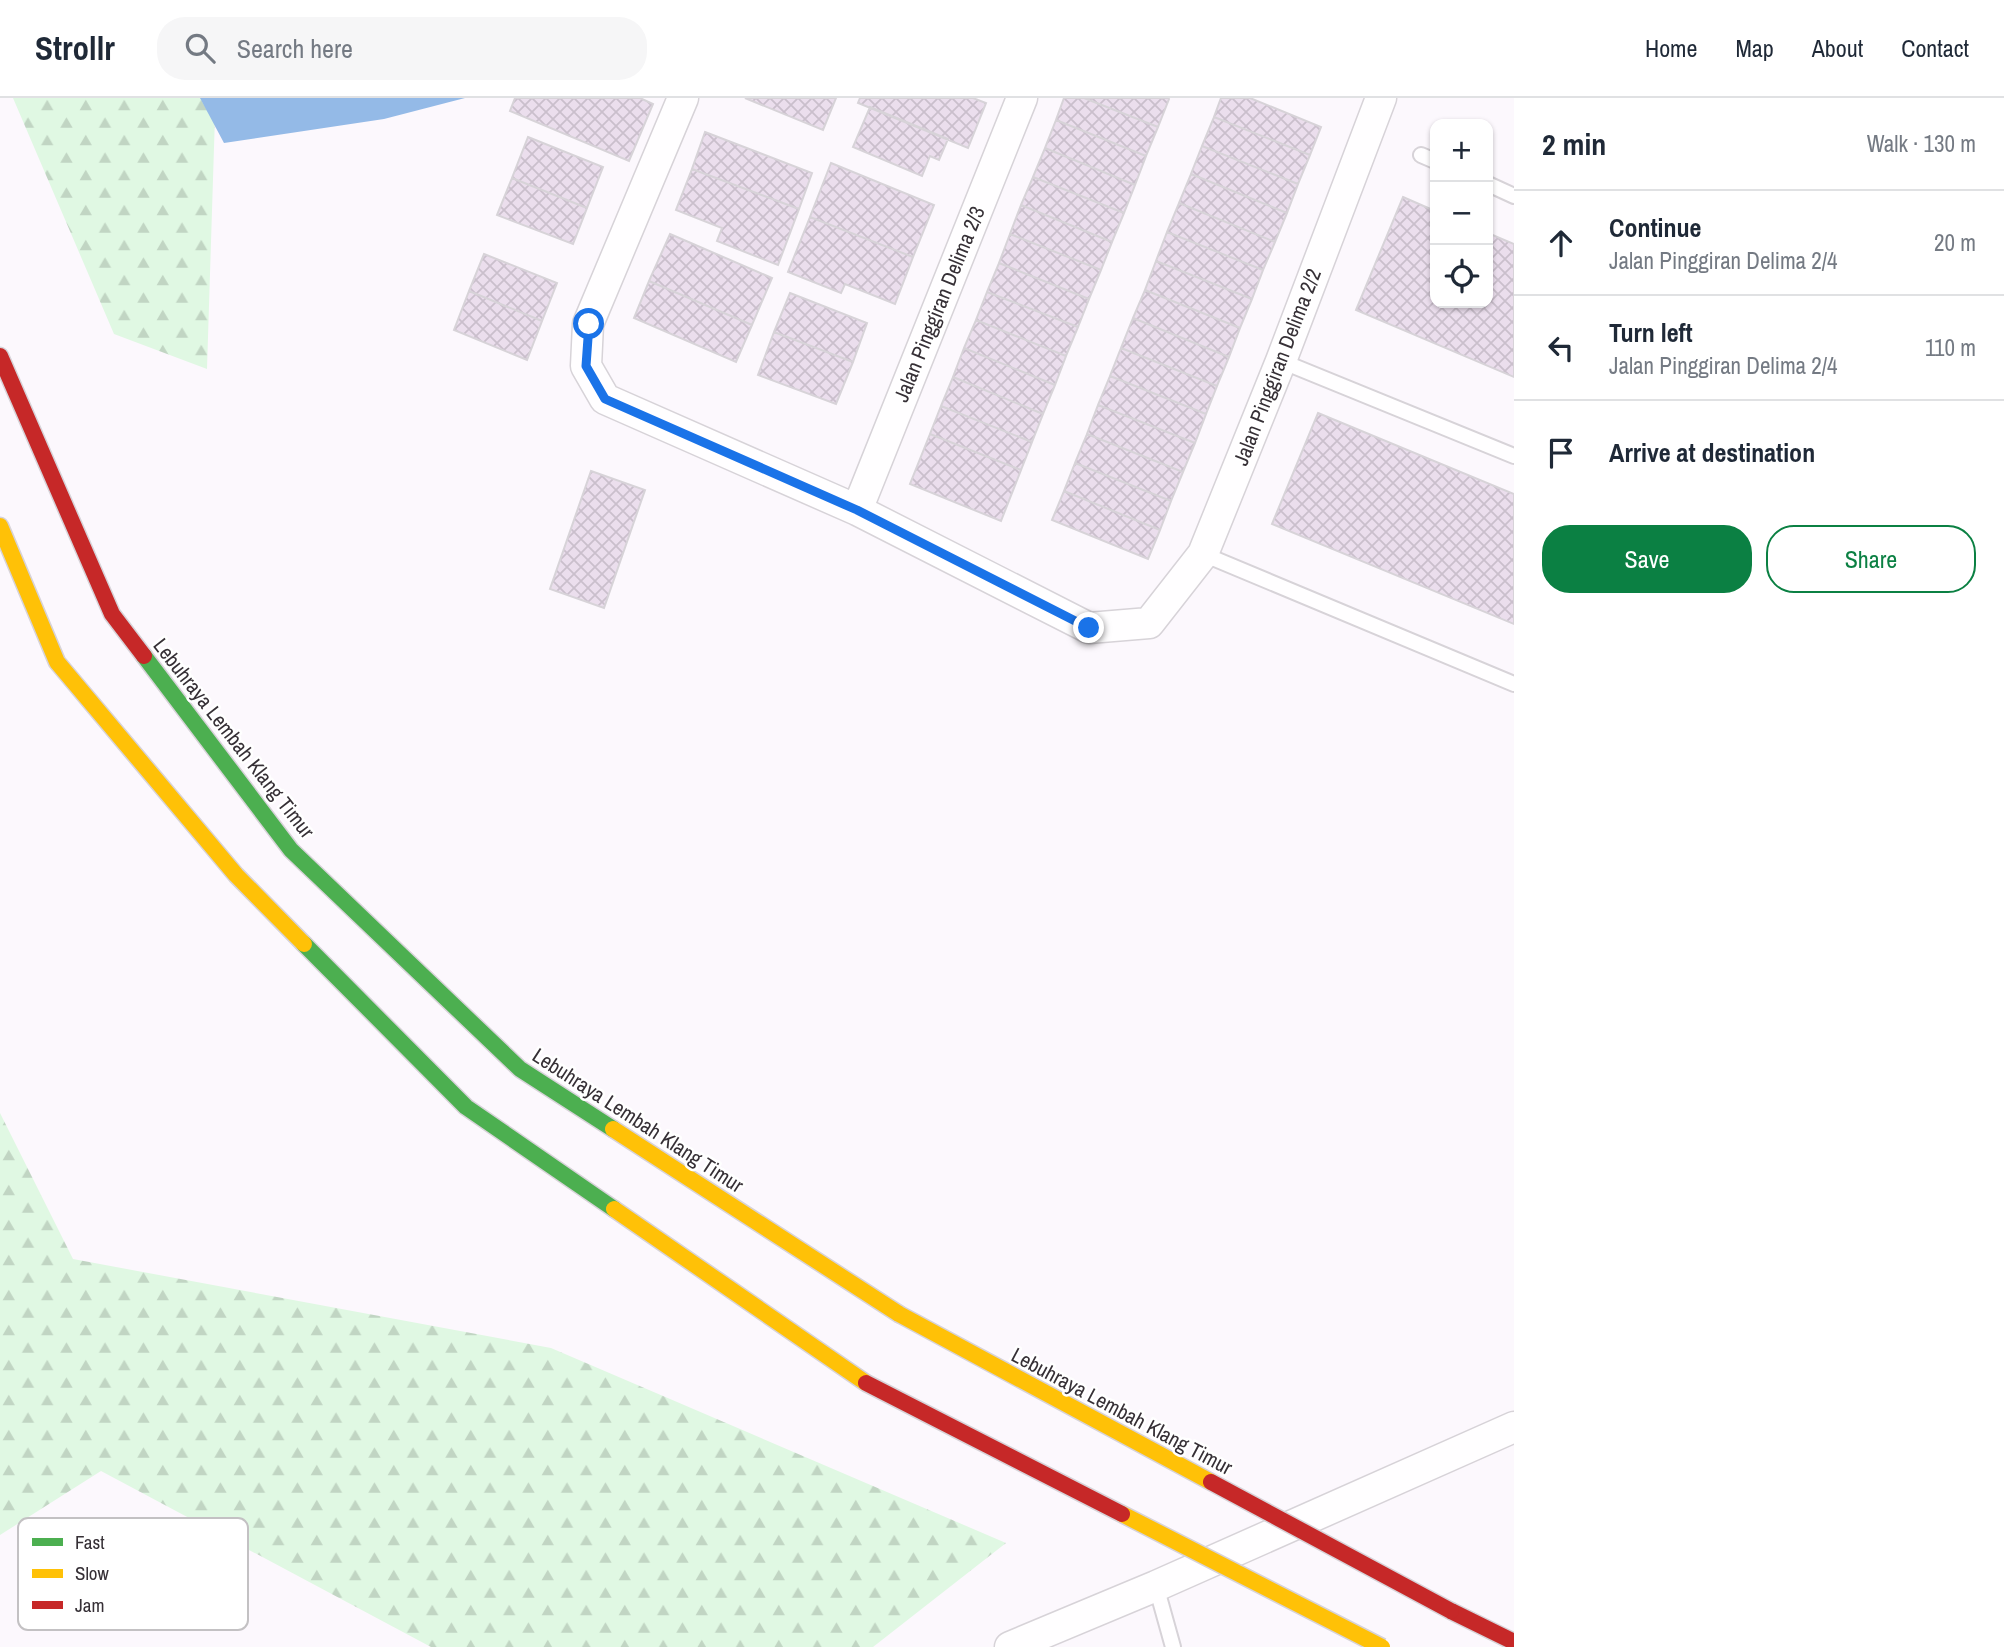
<!DOCTYPE html>
<html lang="en">
<head>
<meta charset="utf-8">
<style>
	body { margin:0; font-family:"Archivo Narrow",sans-serif; background:#f6f6f7; color:#1f2937 }
	.controls { position:absolute; right:21px; top:21px; display:grid; overflow:hidden; border-radius:14px; box-shadow:0 2px 5px #0004 }
	.controls button { width:63px; height:63px; display:grid; place-items:center; padding:0; border:0; border-bottom:2px solid #e0e1e3; background:#fff; color:#1f2937; font:35px sans-serif }
	.stop { position:absolute; width:21px; height:21px; margin:-16px; border:5px solid #1a73e8; border-radius:50%; background:#fff }
	.stop.end { background:#1a73e8; border-color:#fff; box-shadow:0 2px 7px #0008 }
	.list { margin:0; padding:0; list-style:none }
	h2 { display:flex; justify-content:space-between; align-items:center; height:91px; margin:0; padding:0 28px; font-size:30px }
	h2 small { font-size:23px; font-weight:400; color:#747a83 }
	.list li { display:grid; grid-template-columns:46px 1fr auto; gap:21px; align-items:center; box-sizing:border-box; height:105px; padding:0 28px; border-top:2px solid #e0e1e3 }
	.list b { display:block; font-size:26px; white-space:nowrap }
	.list p { margin:0; font-size:23px; white-space:nowrap; color:#747a83 }
	.list em { font-size:23px; font-style:normal; color:#747a83 }
	.actions { display:flex; gap:14px; padding:21px 28px }
	.actions a { flex:1; padding:16px 0; border:2px solid #0b8043; border-radius:28px; text-align:center; font-size:24px; color:#0b8043 }
	.actions .main { background:#0b8043; color:#fff }
	.icon { flex:none; width:38px; height:38px; fill:none; stroke:currentColor; stroke-width:2; stroke-linecap:round; stroke-linejoin:round }
	.map { position:relative; flex:none; width:1514px; height:1549px; overflow:hidden }
	header { display:flex; align-items:center; gap:42px; box-sizing:border-box; height:98px; padding:0 35px; background:#fff; border-bottom:2px solid #e0e1e3 }
	header strong { font-size:33px }
	nav { display:flex; gap:38px; margin-inline-start:auto; font-size:24px }
	.search { width:490px; height:63px; background:#f6f6f7; display:flex; align-items:center; gap:18px; box-sizing:border-box; padding:0 24px; border-radius:28px; color:#747a83; font-size:26px }
	main { display:flex }
	aside { flex:1; background:#fff }
	.map>svg:first-child { display:block }
	.forest { fill:url(#forest-firs) }
	.water { fill:#94bae7 }
	.building { fill:url(#building-cross-hatch); stroke:#d7d3d8; stroke-width:2 }
	.lines { fill:none; stroke-linecap:round; stroke-linejoin:round }
	.lane-casing { stroke:#d7d3d8; stroke-width:18 }
	.street-casing { stroke:#d7d3d8; stroke-width:33 }
	.fast-casing { stroke:#d7d3d8; stroke-width:19 }
	.slow-casing { stroke:#d7d3d8; stroke-width:19 }
	.jam-casing { stroke:#d7d3d8; stroke-width:19 }
	.lane { stroke:#fffeff; stroke-width:14 }
	.street { stroke:#fffeff; stroke-width:30 }
	.fast { stroke:#4caf50; stroke-width:16 }
	.slow { stroke:#ffc107; stroke-width:16 }
	.jam { stroke:#c62828; stroke-width:16 }
	.slow-bridge-casing { stroke:#d7d3d8; stroke-width:19; stroke-linecap:butt }
	.jam-bridge-casing { stroke:#d7d3d8; stroke-width:19; stroke-linecap:butt }
	.slow-bridge { stroke:#ffc107; stroke-width:16 }
	.jam-bridge { stroke:#c62828; stroke-width:16 }
	.route { stroke:#1a73e8; stroke-width:9 }
	.labels { text-anchor:middle; dominant-baseline:central; stroke-width:5; stroke-linejoin:round; paint-order:stroke }
	.street-label { font-size:21px; fill:#363036; stroke:#fff }
	.key { fill:#fff; stroke:#c3c1c3; stroke-width:2 }
	.key-label { font-size:19px; fill:#363036 }
</style>
</head>
<body>
<header>
<strong>Strollr</strong>
<div class="search"><svg class="icon" aria-label="search" viewBox="0 0 24 24"><circle cx="10" cy="10" r="6"/><path d="M15 15l6 6"/></svg>Search here</div>
<nav><a>Home</a><a>Map</a><a>About</a><a>Contact</a></nav>
</header>
<main>
<div class="map">
<svg width="1514" height="1549" viewBox="0 0 1514 1549">
	<defs>
		<pattern id="forest-firs" width="22" height="20" patternUnits="userSpaceOnUse" patternTransform="scale(1.75)"><rect width="22" height="20" fill="#e0f8e3"/><path d="M5 1l3.5 6h-7zM16 11l3.5 6h-7z" fill="#c1d5c3"/></pattern>
		<pattern id="building-cross-hatch" width="8" height="8" patternUnits="userSpaceOnUse" patternTransform="scale(1.75)"><rect width="8" height="8" fill="#ebdeed"/><path d="M0 0l8 8M0 8l8-8" fill="none" stroke="#cabfcc"/></pattern>
	</defs>
	<rect width="100%" height="100%" fill="#fcf8fd"/>
	<path class="forest" d="M13,0H205L215,18L207,271L114,236Z
		M0,1015L73,1161L551,1250L1006,1445L873,1549H431L101,1373L0,1437Z"/>
	<path class="water" d="M200,0H465L384,21L224,45Z"/>
	<path class="building" d="M515,0H640L653,6L629,63L510,13Z
		M745,0H836L823,32Z
		M860,0H973L986,5L968,50L858,5Z
		M1064,0H1084L1158,29L1146,58L1056,22Z
		M1084,0H1168L1169,1L1158,29Z
		M1221,0H1250L1321,29L1310,57L1214,19Z
		M870,9L948,41L939,62L930,58L922,78L853,49Z
		M1214,19L1310,57L1298,86L1202,48Z
		M1056,22L1146,58L1135,87L1045,50Z
		M705,34L812,75L799,111L692,71Z
		M528,39L603,69L587,110L512,80Z
		M1202,48L1298,86L1287,115L1191,76Z
		M1045,50L1135,87L1124,115L1033,79Z
		M831,65L934,107L913,159L810,119Z
		M692,71L799,111L778,167L717,143L722,130L676,112Z
		M1191,76L1287,115L1275,144L1179,105Z
		M1033,79L1124,115L1112,144L1021,107Z
		M512,80L587,110L573,146L497,117Z
		M1403,99L1435,113V205H1488V135L1514,146V279L1356,212Z
		M1179,105L1275,144L1263,172L1167,134Z
		M1021,107L1112,144L1101,172L1010,136Z
		M810,119L913,159L895,206L845,186L841,195L788,174Z
		M1167,134L1263,172L1252,201L1156,163Z
		M670,136L772,180L752,227L649,183Z
		M1010,136L1101,172L1089,201L999,165Z
		M484,156L557,185L542,223L469,193Z
		M1156,163L1252,201L1240,230L1145,192Z
		M999,165L1089,201L1078,229L987,194Z
		M649,183L752,227L736,264L634,220Z
		M1145,192L1240,230L1229,259L1133,220Z
		M469,193L542,223L527,262L454,232Z
		M987,194L1078,229L1066,258L976,222Z
		M790,195L867,225L853,264L774,234Z
		M1133,220L1229,259L1217,288L1121,250Z
		M976,222L1066,258L1055,287L964,250Z
		M774,234L853,264L836,306L758,277Z
		M964,250L1055,287L1043,316L953,279Z
		M1121,250L1217,288L1206,316L1110,278Z
		M1110,278L1206,316L1195,345L1098,307Z
		M953,279L1043,316L1032,344L941,308Z
		M1098,307L1195,345L1183,374L1087,336Z
		M941,308L1032,344L1021,372L930,336Z
		M1318,315L1514,396V526L1272,426Z
		M930,336L1021,372L1001,423L910,386Z
		M1087,336L1183,374L1171,403L1075,365Z
		M1075,365L1171,403L1160,432L1064,393Z
		M591,373L645,392L604,510L550,491Z
		M1064,393L1160,432L1148,461L1052,422Z"/>
	<g class="lines">
		<defs>
			<path id="lane" d="M1421,57L1435,63
				M1488,86L1514,98
				M1281,263L1514,358
				M1203,456L1514,586
				M1156,1488L1173,1549"/>
			<path id="street" d="M683,0L588,226L586,268L605,301L857,412L1089,530L1149,525L1203,456L1281,263L1381,0
				M857,412L1022,0
				M1010,1549L1156,1488L1514,1329"/>
			<path id="fast" d="M144,558L291,752L520,971L613,1031
				M304,846L466,1009L614,1111"/>
			<path id="slow" d="M0,428L57,564L236,777L304,846
				M613,1031L899,1216
				M614,1111L866,1285"/>
			<path id="jam" d="M0,258L112,516L144,558
				M1451,1513L1514,1544"/>
		</defs>
		<use href="#lane" class="lane-casing"/>
		<use href="#street" class="street-casing"/>
		<use href="#fast" class="fast-casing"/>
		<use href="#slow" class="slow-casing"/>
		<use href="#jam" class="jam-casing"/>
		<use href="#lane" class="lane"/>
		<use href="#street" class="street"/>
		<use href="#fast" class="fast"/>
		<use href="#slow" class="slow"/>
		<use href="#jam" class="jam"/>
		<defs>
			<path id="slow-bridge" d="M899,1216L1211,1384
				M1122,1416L1382,1549"/>
			<path id="jam-bridge" d="M866,1285L1122,1416
				M1211,1384L1451,1513"/>
		</defs>
		<use href="#slow-bridge" class="slow-bridge-casing"/>
		<use href="#jam-bridge" class="jam-bridge-casing"/>
		<use href="#slow-bridge" class="slow-bridge"/>
		<use href="#jam-bridge" class="jam-bridge"/>
	</g>
	<g class="lines">
		<path class="route" d="M589,226L586,268L605,301L857,412L1089,530"/>
	</g>
	<g class="labels">
		<g class="street-label">
			<text transform="translate(939 206) rotate(-68)">Jalan Pinggiran Delima 2/3</text>
			<text transform="translate(1277 269) rotate(-69)">Jalan Pinggiran Delima 2/2</text>
			<text transform="translate(234 640) rotate(52)">Lebuhraya Lembah Klang Timur</text>
			<text transform="translate(638 1022) rotate(33)">Lebuhraya Lembah Klang Timur</text>
			<text transform="translate(1122 1313) rotate(28)">Lebuhraya Lembah Klang Timur</text>
		</g>
	</g>
	<rect x="18" y="1420" width="230" height="112" rx="10" class="key"/>
	<rect x="32" y="1440" width="31" height="8" fill="#4caf50"/>
	<rect x="32" y="1471" width="31" height="9" fill="#ffc107"/>
	<rect x="32" y="1503" width="31" height="8" fill="#c62828"/>
	<g class="key-label">
		<text x="75" y="1451">Fast</text>
		<text x="75" y="1482">Slow</text>
		<text x="75" y="1514">Jam</text>
	</g>
</svg>
<div class="controls">
<button>+</button>
<button>−</button>
<button><svg class="icon" aria-label="locate" viewBox="0 0 24 24"><circle cx="12" cy="12" r="6"/><path d="M12 2v4M12 18v4M2 12h4M18 12h4"/></svg></button>
</div>
<div class="stop" style="left:589px;top:226px"></div>
<div class="stop end" style="left:1089px;top:530px"></div>
</div>
<aside>
<h2>2 min<small>Walk · 130 m</small></h2>
<ul class="list">
<li><svg class="icon" aria-label="ahead" viewBox="0 0 24 24"><path d="M12 20V5M6 11l6-6 6 6"/></svg><div><b>Continue</b><p>Jalan Pinggiran Delima 2/4</p></div><em>20 m</em></li>
<li><svg class="icon" aria-label="left" viewBox="0 0 24 24"><path d="M17 20v-9H6M10 6l-5 5 5 5"/></svg><div><b>Turn left</b><p>Jalan Pinggiran Delima 2/4</p></div><em>110 m</em></li>
<li><svg class="icon" aria-label="arrive" viewBox="0 0 24 24"><path d="M6 21V4h12l-3 4 3 4H6"/></svg><div><b>Arrive at destination</b></div></li>
</ul>
<div class="actions"><a class="main">Save</a><a>Share</a></div>
</aside>
</main>
</body>
</html>
